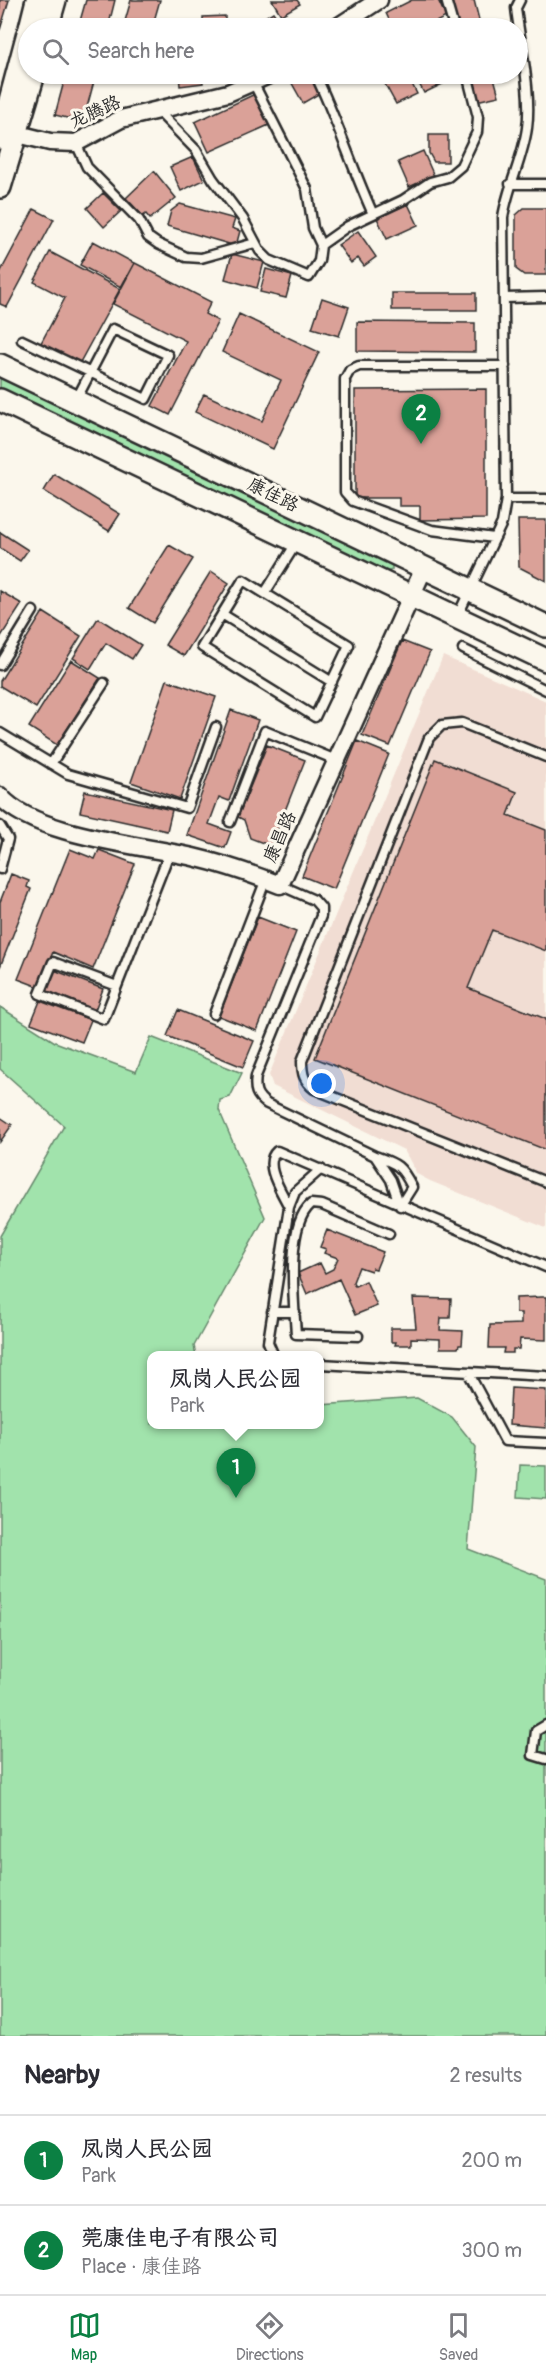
<!DOCTYPE html>
<html lang="en">
<head>
<meta charset="utf-8">
<style>
	body { margin:0; font-family:Pangolin,"LXGW WenKai TC",sans-serif; background:#f2f2f3; color:#2b2b33 }
	.you { position:absolute; left:322px; top:1084px; width:21px; height:21px; margin:-15px; border:4px solid #fff; border-radius:50%; background:#1a73e8; box-shadow:0 0 0 9px #1a73e833 }
	.badge { display:grid; place-items:center; width:39px; height:39px; border-radius:50%; background:#0b8043; color:#fff; font-size:20px; font-weight:700 }
	.pin { position:absolute; translate:-50% -50px; filter:drop-shadow(0 2px 3px #0008) }
	.pin::after { content:''; position:absolute; top:32px; width:21px; height:18px; background:inherit; clip-path:polygon(0 0,100% 0,50% 100%) }
	.popup { position:absolute; left:147px; top:1351px; width:177px; height:78px; box-sizing:border-box; display:grid; place-content:center; border-radius:12px; background:#fff; filter:drop-shadow(0 2px 4px #0005); font-size:20px; white-space:nowrap; color:#7c7c81 }
	.popup b { font-size:22px; color:#2b2b33 }
	.popup::after { content:''; position:absolute; left:50%; top:100%; margin-left:-12px; border:12px solid transparent; border-top-color:#fff }
	.list { margin:0; padding:0; list-style:none }
	h2 { display:flex; justify-content:space-between; align-items:center; height:78px; margin:0; padding:0 24px; font-size:26px }
	h2 small { font-size:20px; font-weight:400; color:#7c7c81 }
	.list li { display:grid; grid-template-columns:39px 1fr auto; gap:18px; align-items:center; box-sizing:border-box; height:90px; padding:0 24px; border-top:2px solid #e1e1e2 }
	.list b { display:block; font-size:22px; white-space:nowrap }
	.list p { margin:0; font-size:20px; white-space:nowrap; color:#7c7c81 }
	.list em { font-size:20px; font-style:normal; color:#7c7c81 }
	.icon { flex:none; width:33px; height:33px; fill:none; stroke:currentColor; stroke-width:2; stroke-linecap:round; stroke-linejoin:round }
	.map { position:relative; flex:none; width:546px; height:2036px; overflow:hidden }
	.search { position:absolute; background:#fff; box-shadow:0 2px 4px #0004; left:18px; right:18px; top:18px; height:66px; display:flex; align-items:center; gap:15px; box-sizing:border-box; padding:0 21px; border-radius:33px; color:#7c7c81; font-size:22px }
	.sheet { height:258px; background:#fff }
	nav { display:flex; justify-content:space-around; align-items:center; box-sizing:border-box; height:84px; border-top:2px solid #e1e1e2; background:#fff; font-size:16px; color:#7c7c81 }
	nav a { display:grid; justify-items:center; gap:3px }
	nav .on { color:#0b8043 }
	.map>svg:first-child { display:block }
	.built { fill:#f1ddd3 }
	.green { fill:#a1e3ac; stroke:#66876c; stroke-width:1.5 }
	.building { fill:#daa198; stroke:#2b2b2b; stroke-width:1.5 }
	.lines { fill:none; stroke-linecap:round; stroke-linejoin:round }
	.service-casing { stroke:#2b2b2b; stroke-width:13 }
	.minor-casing { stroke:#2b2b2b; stroke-width:21 }
	.tertiary-casing { stroke:#2b2b2b; stroke-width:26 }
	.service { stroke:#fbf7ec; stroke-width:8 }
	.minor { stroke:#fbf7ec; stroke-width:16 }
	.tertiary { stroke:#fbf7ec; stroke-width:21 }
	.labels { text-anchor:middle; dominant-baseline:central; stroke-width:6; stroke-linejoin:round; paint-order:stroke }
	.street-label { font-size:18px; fill:#2b2b2b; stroke:#fbf7ec }
</style>
</head>
<body>
<div class="map">
<svg width="546" height="2036" viewBox="0 0 546 2036">
	<rect width="100%" height="100%" fill="#fbf7ec"/>
	<filter id="ink" filterUnits="userSpaceOnUse"><feTurbulence type="fractalNoise" baseFrequency=".0167" numOctaves="2"/><feDisplacementMap in="SourceGraphic" scale="12" xChannelSelector="R" yChannelSelector="G"/><feConvolveMatrix kernelMatrix="1 2 1 2 8 2 1 2 1" color-interpolation-filters="sRGB"/></filter>
	<g filter="url(#ink)">
		<path class="built" d="M443,656L546,701V1228L430,1181L417,1174L404,1150L273,1086L269,1075Z"/>
		<path class="green" d="M0,373L392,563V570L384,573L0,390Z
			M0,1007L55,1042L136,1072L151,1037L242,1073L230,1097L220,1100L219,1110L265,1217L194,1346L196,1355L152,1356V1424H320V1405L417,1398L452,1417L476,1447L468,1549L546,1579V2036H0V1236L64,1126L0,1069Z
			M520,1465L546,1466V1499L518,1497Z"/>
		<path class="building" d="M0,0H9L0,30Z
			M86,0H115L108,28H78Z
			M131,0H160L152,28H123Z
			M272,0H297L300,4L281,15Z
			M412,0H438L446,17L424,28H393L386,13Z
			M450,0H474L481,28H457Z
			M273,12L284,28H262L257,22Z
			M225,16V28H203V17Z
			M168,19L195,27V28H165Z
			M66,74H96L83,122L55,115Z
			M179,74H202L203,83L180,86Z
			M297,74H311L322,92L303,103L289,78Z
			M407,74L417,94L396,104L385,84Z
			M414,74H463L424,93Z
			M469,74H493L499,96L476,101Z
			M255,94L269,125L209,152L195,122Z
			M429,135H448V162H434L429,153Z
			M423,151L434,176L409,187L398,162Z
			M193,157L204,180L181,191L170,167Z
			M154,171L176,198L150,219L146,214L143,216L126,198Z
			M103,193L121,211L104,227L87,208Z
			M180,204L235,219L232,228L240,231L236,246L167,226L171,211Z
			M408,204L418,225L387,239L377,218Z
			M524,208H546V275H524L516,269V215Z
			M34,209L54,219L7,307L0,304V273Z
			M358,231L376,257L364,266L358,258L351,263L338,245Z
			M93,241L134,263L121,287L80,265Z
			M50,252L120,289L79,364L41,343L65,298L34,282Z
			M232,254L264,262L257,288L225,279Z
			M135,263L211,302L205,314L218,321L170,415L152,406L186,341L113,304Z
			M266,269L292,276L286,298L260,292Z
			M392,293H476V310H392Z
			M322,298L349,307L339,336L312,328Z
			M239,314L319,352L273,449L195,412L204,394L262,421L281,380L222,352Z
			M357,322L475,323V352L357,351Z
			M486,389V519L420,520V506H399V498H355V390Z
			M54,474L120,514L109,531L44,491Z
			M518,520H546V581L519,567Z
			M0,532L28,550L20,561L0,548Z
			M169,545L193,559L153,623L129,608Z
			M211,571L229,583L184,656L165,645Z
			M0,591L22,604L0,638Z
			M43,612L81,636L36,708L0,686V681Z
			M98,618L141,645L132,659L106,643L90,669L73,658Z
			M402,641L430,652L390,746L362,735Z
			M71,660L100,678L57,745L29,727Z
			M167,680L216,697L180,799L131,782Z
			M231,710L258,720L229,801L219,797L209,824L231,832L225,848L187,835Z
			M357,741L389,754L334,889L302,876Z
			M267,745L305,760L271,846L250,838L244,820L238,817Z
			M435,759L517,792L508,815L546,830V951L492,930L468,988L546,1019V1150L315,1058Z
			M85,791L172,810L167,831L80,812Z
			M70,849L95,859L99,850L135,864L93,969L53,952L39,987L18,979Z
			M11,874L29,881L27,887L31,889L0,967V902Z
			M258,917L296,932L257,1031L219,1016Z
			M54,970L103,989L95,1010L45,990Z
			M40,1001L91,1020L82,1042L31,1023Z
			M178,1010L254,1041L243,1067L167,1036Z
			M0,1117L12,1125L0,1142Z
			M327,1230L383,1252L376,1269L372,1268L371,1271L359,1267L353,1282L355,1286L366,1281L377,1306L355,1315L339,1279L307,1294L298,1273L320,1263L325,1273L333,1269L338,1258L324,1253L326,1249L320,1247Z
			M542,1297H546V1340L520,1339L519,1349H513V1353H503L504,1348H489L490,1325L521,1324V1313H516V1298Z
			M413,1298L451,1299L450,1318H441L440,1330L463,1331L462,1345H459L458,1348H440V1339L411,1338V1345H395L396,1342H391V1328H416Z
			M511,1388L546,1390V1428L509,1425Z"/>
		<g class="lines">
			<defs>
				<path id="service" d="M446,0L454,28
					M315,74C337,119 352,168 373,214
					M254,84L307,189L313,228L321,245
					M157,110L196,150L213,179L243,219L260,251L269,260L309,277L319,261L321,245L348,226L403,200L430,182L448,177L461,166L477,132L478,117L467,74
					M76,143L87,167L139,220L148,237L158,244L186,257L201,258L255,243
					M510,184H546
					M504,298L546,297
					M22,340L146,399L168,355L113,329L76,400
					M506,499H546
					M494,538L432,530L353,501L345,492V379L350,370L359,366H505
					M243,580L349,645L315,717L202,647Z
					M265,593L297,542
					M222,614L332,682
					M457,617L502,523L506,499L503,217C508,186 523,158 527,128C532,92 520,44 516,8L520,0
					M463,649L546,690
					M0,665L33,611
					M0,733L68,774L187,808L216,727
					M546,757L462,723L442,725L429,738L302,1061C302,1074 304,1081 314,1089L546,1182
					M51,764L104,683
					M230,822L265,731L336,760
					M0,826L8,839L0,869
					M280,885L314,900L321,908V916L256,1076C254,1090 256,1096 267,1104L375,1156
					M117,986L53,962L40,994L104,1019L165,864L169,852
					M214,1014L266,879
					M375,1156C397,1164 401,1165 412,1187L400,1206L391,1180Z
					M289,1207C282,1192 262,1164 277,1151L546,1267
					M272,1312H295
					M358,1336L296,1334C294,1302 285,1226 311,1204L322,1205L389,1234
					M274,1356L268,1342L289,1207L295,1192L321,1169
					M320,1364L546,1376
					M468,1372L505,1441L546,1443
					M546,1725L536,1731L533,1755L546,1759"/>
				<path id="minor" d="M336,28L379,0
					M6,131L50,142L76,143L121,119L228,93L271,74
					M0,796C34,836 142,845 193,857C223,864 252,874 280,885L424,568"/>
				<path id="tertiary" d="M30,28L37,0
					M47,28L55,0
					M0,138L28,33
					M0,187L34,74
					M0,365L546,626
					M0,400L546,660"/>
			</defs>
			<use href="#service" class="service-casing"/>
			<use href="#minor" class="minor-casing"/>
			<use href="#tertiary" class="tertiary-casing"/>
			<use href="#service" class="service"/>
			<use href="#minor" class="minor"/>
			<use href="#tertiary" class="tertiary"/>
		</g>
	</g>
	<g class="labels">
		<g class="street-label">
			<text transform="translate(95 112) rotate(-24)">龙腾路</text>
			<text transform="translate(273 495) rotate(26)">康佳路</text>
			<text transform="translate(280 837) rotate(-66)">康昌路</text>
		</g>
	</g>
</svg>
<div class="you"></div>
<div class="pin badge" style="left:236px;top:1498px">1</div>
<div class="popup"><b>凤岗人民公园</b>Park</div>
<div class="pin badge" style="left:421px;top:444px">2</div>
<div class="search"><svg class="icon" aria-label="search" viewBox="0 0 24 24"><circle cx="10" cy="10" r="6"/><path d="M15 15l6 6"/></svg>Search here</div>
</div>
<section class="sheet">
<h2>Nearby<small>2 results</small></h2>
<ul class="list">
<li><span class="badge">1</span><div><b>凤岗人民公园</b><p>Park</p></div><em>200 m</em></li>
<li><span class="badge">2</span><div><b>莞康佳电子有限公司</b><p>Place · 康佳路</p></div><em>300 m</em></li>
</ul>
</section>
<nav>
<a class="on"><svg class="icon" aria-label="map" viewBox="0 0 24 24"><path d="M3 6l6-2 6 2 6-2v14l-6 2-6-2-6 2zM9 4v14M15 6v14"/></svg>Map</a>
<a><svg class="icon" aria-label="directions" viewBox="0 0 24 24"><path d="M12 3l9 9-9 9-9-9zM9 14v-3h6M13 9l2 2-2 2"/></svg>Directions</a>
<a><svg class="icon" aria-label="saved" viewBox="0 0 24 24"><path d="M7 4h10v16l-5-4-5 4z"/></svg>Saved</a>
</nav>
</body>
</html>
